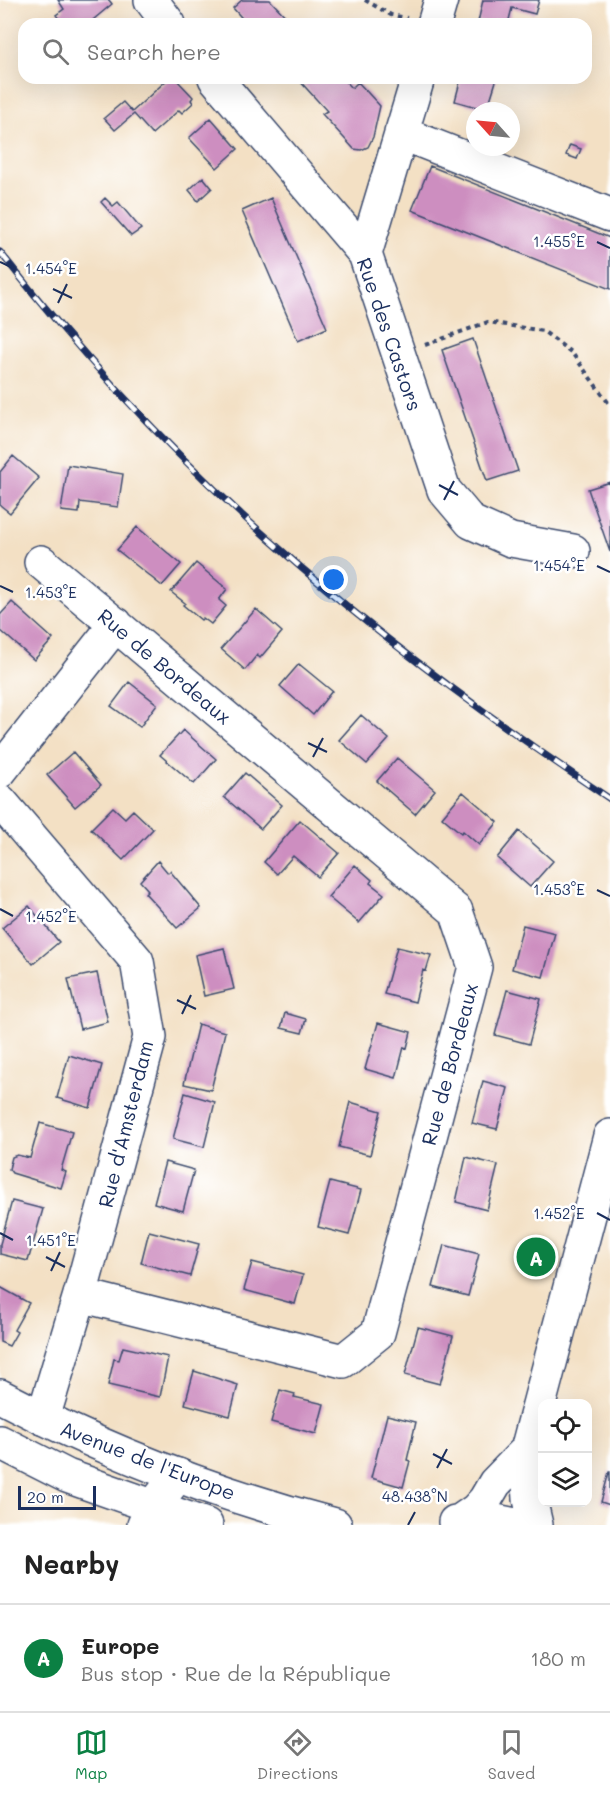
<!DOCTYPE html>
<html lang="en">
<head>
<meta charset="utf-8">
<style>
	body { margin:0; font-family:Mali,sans-serif; background:#f6f6f6; color:#222 }
	.controls { position:absolute; right:18px; bottom:18px; display:grid; overflow:hidden; border-radius:12px; box-shadow:0 6px 24px #0002 }
	.controls button { width:54px; height:54px; display:grid; place-items:center; padding:0; border:0; border-bottom:2px solid #e0e0e0; background:#fff; color:#222; font:30px sans-serif }
	.compass { position:absolute; left:466px; top:102px; width:54px; height:54px; border-radius:50%; background:#fff; box-shadow:0 6px 24px #0002; rotate:297deg }
	.scale { position:absolute; left:18px; bottom:15px; width:78px; box-sizing:border-box; padding-left:6px; border:3px solid #1b2f5e; border-top:0; font-size:16px; line-height:21px; white-space:nowrap; color:#1b2f5e; -webkit-text-stroke:4px #fff; paint-order:stroke }
	.you { position:absolute; left:334px; top:580px; width:21px; height:21px; margin:-15px; border:4px solid #fff; border-radius:50%; background:#1a73e8; box-shadow:0 0 0 9px #1a73e833 }
	.badge { display:grid; place-items:center; width:39px; height:39px; border-radius:50%; background:#0b8043; color:#fff; font-size:20px; font-weight:700 }
	.pin { position:absolute; translate:-50% -50%; border:3px solid #fff; box-shadow:0 2px 6px #0006 }
	.list { margin:0; padding:0; list-style:none }
	h2 { display:flex; justify-content:space-between; align-items:center; height:78px; margin:0; padding:0 24px; font-size:26px }
	h2 small { font-size:20px; font-weight:400; color:#767676 }
	.list li { display:grid; grid-template-columns:39px 1fr auto; gap:18px; align-items:center; box-sizing:border-box; height:108px; padding:0 24px; border-top:2px solid #e0e0e0 }
	.list b { display:block; font-size:22px; white-space:nowrap }
	.list p { margin:0; font-size:20px; white-space:nowrap; color:#767676 }
	.list em { font-size:20px; font-style:normal; color:#767676 }
	.icon { flex:none; width:33px; height:33px; fill:none; stroke:currentColor; stroke-width:2; stroke-linecap:round; stroke-linejoin:round }
	.map { position:relative; flex:none; width:610px; height:1525px; overflow:hidden }
	.search { position:absolute; background:#fff; box-shadow:0 6px 24px #0002; left:18px; right:18px; top:18px; height:66px; display:flex; align-items:center; gap:15px; box-sizing:border-box; padding:0 21px; border-radius:18px; color:#767676; font-size:22px }
	.sheet { height:186px; background:#fff }
	nav { display:flex; justify-content:space-around; align-items:center; box-sizing:border-box; height:84px; border-top:2px solid #e0e0e0; background:#fff; font-size:16px; color:#767676 }
	nav a { display:grid; justify-items:center; gap:3px }
	nav .on { color:#0b8043 }
	.map>svg:first-child { display:block }
	.building { fill:#cd8ec0 }
	.lines { fill:none; stroke-linecap:round; stroke-linejoin:round }
	.minor-casing { stroke:#3b4a6d; stroke-width:36 }
	.major-casing { stroke:#3b4a6d; stroke-width:36 }
	.path { stroke:#3b4a6d; stroke-width:4; stroke-dasharray:4.5 4.5; stroke-linecap:butt }
	.minor { stroke:#fff; stroke-width:33 }
	.major { stroke:#fff; stroke-width:33 }
	.rail-casing { stroke:#1b2f5e; stroke-width:7 }
	.rail { stroke:#fff; stroke-width:4.5; stroke-dasharray:14; stroke-linecap:butt }
	.ticks { fill:none; stroke:#1b2f5e; stroke-width:2 }
	.labels { text-anchor:middle; dominant-baseline:central; stroke-width:5; stroke-linejoin:round; paint-order:stroke }
	.street-label { font-size:20px; fill:#1b2f5e; stroke:#fff }
	.ticks-label { font-size:15px; text-anchor:middle; fill:#1b2f5e; stroke:#fff; stroke-width:5; stroke-linejoin:round; paint-order:stroke }
</style>
</head>
<body>
<div class="map">
<svg width="610" height="1525" viewBox="0 0 610 1525">
	<rect width="100%" height="100%" fill="#fff"/>
	<filter id="ink" filterUnits="userSpaceOnUse"><feTurbulence type="fractalNoise" baseFrequency=".0167" numOctaves="2"/><feDisplacementMap in="SourceGraphic" scale="12" xChannelSelector="R" yChannelSelector="G"/><feConvolveMatrix kernelMatrix="1 2 1 2 8 2 1 2 1" color-interpolation-filters="sRGB"/></filter>
	<filter id="wash" filterUnits="userSpaceOnUse"><feTurbulence type="fractalNoise" baseFrequency=".008" numOctaves="4" result="noise"/><feDisplacementMap in="SourceGraphic" scale="24" xChannelSelector="R" yChannelSelector="G"/><feGaussianBlur stdDeviation="1.35" result="paint"/><feColorMatrix in="noise" values="0 0 0 0 0 0 0 0 0 0 0 0 0 0 0 0 0 1.4 0 .05"/><feComposite in="paint" operator="in"/></filter>
	<g filter="url(#wash)">
		<rect width="100%" height="100%" fill="#f3e0c4"/>
		<g id="blocks">
			<path class="building" d="M58,0H109L112,4L88,24H76L74,22L63,24L56,15L64,9Z
				M242,0H270L293,24H247L233,8Z
				M483,0H539L535,14L512,8L508,24L478,22Z
				M169,78H175L193,97L191,100L193,103L182,113L179,110L152,134L134,114L115,130L104,118L123,102L132,112Z
				M297,78H343L352,88L358,82L380,106L373,137L368,147L361,150L354,149L322,114L327,111Z
				M461,78H497L487,110L455,101Z
				M211,118L238,149L217,168L189,138Z
				M570,145L581,149L577,159L566,155Z
				M430,166L610,238V289L412,210Z
				M203,177L212,188L198,201L189,190Z
				M105,198L113,206L118,202L141,229L131,236L101,202Z
				M271,198L327,328L298,341L242,211Z
				M473,339L518,471L487,481L442,350Z
				M13,456L39,478L10,513L0,505V472Z
				M68,465L123,474L118,507L80,502L79,513L61,511Z
				M610,482V552L588,489Z
				M137,527L181,564L162,586L117,550Z
				M196,563L227,589L219,600L226,606L211,624L203,618L201,620L183,605L185,603L171,592Z
				M12,602L53,639L34,660L0,630V615Z
				M256,609L282,632L260,658L257,655L245,670L221,649Z
				M299,664L332,691L313,715L280,686Z
				M129,682L157,704L140,727L111,706Z
				M361,715L389,739L367,764L339,740Z
				M183,730L216,759L194,784L160,755Z
				M73,752L101,785L75,807L47,775Z
				M397,758L435,790L415,814L377,781Z
				M245,773L282,805L261,829L224,797Z
				M463,792L498,822L479,845L463,831L461,833L442,817Z
				M113,807L125,818L133,810L153,829L123,860L91,829Z
				M300,820L339,853L318,877L293,856L277,874L264,862Z
				M519,831L553,861L530,887L497,858Z
				M158,861L168,873L170,871L201,908L177,928L145,893L148,890L140,881Z
				M355,865L372,880L370,883L384,894L359,923L328,897Z
				M29,906L59,942L33,964L2,928Z
				M523,925L555,933L543,977L512,969Z
				M397,947L431,955L426,971L423,970L415,1002L384,994Z
				M224,948L234,989L204,996L195,955Z
				M97,973L108,1022L80,1029L68,979Z
				M507,990L541,999L529,1044L495,1035Z
				M285,1013L306,1019L302,1033L281,1028Z
				M378,1023L411,1032L407,1048L404,1047L396,1078L365,1069Z
				M198,1024L225,1032L211,1090L184,1084Z
				M69,1055L102,1065L90,1108L57,1098Z
				M483,1081L508,1088L497,1129L472,1123Z
				M185,1093L215,1102L204,1147L173,1139Z
				M350,1102L381,1111L370,1155L339,1147Z
				M40,1123L72,1132L61,1170L66,1172L61,1188L12,1173L9,1169L12,1157L17,1155L30,1158Z
				M466,1157L498,1165L487,1210L456,1202Z
				M165,1162L194,1170L183,1211L154,1203Z
				M330,1182L361,1190L349,1235L318,1227Z
				M12,1201L43,1209L28,1261L0,1254V1244Z
				M149,1231L199,1244L190,1276L141,1263Z
				M444,1245L479,1254L468,1296L433,1287Z
				M252,1262L303,1275L295,1304L244,1290Z
				M0,1287L29,1303L14,1330L17,1332L9,1346L0,1342Z
				M418,1327L453,1336L440,1384L405,1375Z
				M123,1347L168,1357L160,1397L108,1385L114,1359L119,1360Z
				M194,1371L238,1385L230,1416L185,1404Z
				M280,1390L295,1394L294,1397L324,1404L316,1434L271,1422Z
				M387,1415L416,1422L407,1460L410,1461L403,1487L371,1478Z
				M609,1472H610V1505L601,1502Z"/>
		</g>
	</g>
	<g filter="url(#ink)">
		<use href="#blocks" fill-opacity="0" stroke="#3b4a6d" stroke-width="1.5"/>
		<g class="lines">
			<defs>
				<path id="minor" d="M151,0L169,24
					M434,24L441,0
					M215,78L365,254L444,490L471,522L511,540L573,551
					M401,133L610,215
					M365,254L418,78
					M41,562L456,911L475,967L378,1333L343,1361L80,1295
					M0,771L116,624
					M0,801L137,961L150,1037L80,1295L43,1418
					M144,1525L153,1507L178,1475"/>
				<path id="major" d="M0,1396C105,1451 219,1495 335,1525
					M0,1442L67,1476L206,1525
					M460,1521L476,1510L485,1500L495,1483L527,1450
					M455,1522L481,1518L515,1525
					M536,1525L530,1499L527,1450L610,1136"/>
			</defs>
			<use href="#minor" class="minor-casing"/>
			<use href="#major" class="major-casing"/>
			<path class="path" d="M365,0L391,15L407,18
				M425,345L488,322L543,331L572,353L610,405"/>
			<use href="#minor" class="minor"/>
			<use href="#major" class="major"/>
			<defs>
				<path id="rail" d="M0,252C82,356 172,454 272,542C377,636 493,721 610,799"/>
			</defs>
			<use href="#rail" class="rail-casing"/>
			<use href="#rail" class="rail"/>
		</g>
	</g>
	<path class="ticks" d="M597,242L610,248M0,262L13,268M53,289L72,298M58,303L67,284M439,485L458,495M444,500L454,481M597,566L610,572M0,586L13,592M308,743L327,752M313,757L323,738M597,890L610,896M0,909L13,916M177,1000L196,1009M182,1014L191,995M597,1213L610,1220M0,1233L13,1240M46,1257L65,1267M51,1271L60,1252M433,1454L452,1464M437,1468L447,1449M408,1525L415,1512"/>
	<g class="labels">
		<g class="street-label">
			<text transform="translate(390 334) rotate(71)">Rue des Castors</text>
			<text transform="translate(165 666) rotate(40)">Rue de Bordeaux</text>
			<text transform="translate(449 1064) rotate(-75)">Rue de Bordeaux</text>
			<text transform="translate(125 1124) rotate(-76)">Rue d'Amsterdam</text>
			<text transform="translate(148 1460) rotate(21)">Avenue de l'Europe</text>
		</g>
	</g>
	<g class="ticks-label">
		<text x="559" y="247">1.455°E</text>
		<text x="51" y="274">1.454°E</text>
		<text x="559" y="571">1.454°E</text>
		<text x="51" y="598">1.453°E</text>
		<text x="559" y="895">1.453°E</text>
		<text x="51" y="922">1.452°E</text>
		<text x="559" y="1219">1.452°E</text>
		<text x="51" y="1246">1.451°E</text>
		<text x="415" y="1502">48.438°N</text>
	</g>
</svg>
<div class="controls">
<button><svg class="icon" aria-label="locate" viewBox="0 0 24 24"><circle cx="12" cy="12" r="6"/><path d="M12 2v4M12 18v4M2 12h4M18 12h4"/></svg></button>
<button><svg class="icon" aria-label="layers" viewBox="0 0 24 24"><path d="M12 4l9 5-9 5-9-5zM3 14l9 5 9-5"/></svg></button>
</div>
<svg class="compass" viewBox="-18 -18 36 36"><path d="M0-13l5 13h-10z" fill="#e53935"/><path d="M0 13l5-13h-10z" fill="#767676"/></svg>
<div class="scale">20 m</div>
<div class="you"></div>
<div class="pin badge" style="left:536px;top:1257px">A</div>
<div class="search"><svg class="icon" aria-label="search" viewBox="0 0 24 24"><circle cx="10" cy="10" r="6"/><path d="M15 15l6 6"/></svg>Search here</div>
</div>
<section class="sheet">
<h2>Nearby<small></small></h2>
<ul class="list">
<li><span class="badge">A</span><div><b>Europe</b><p>Bus stop · Rue de la République</p></div><em>180 m</em></li>
</ul>
</section>
<nav>
<a class="on"><svg class="icon" aria-label="map" viewBox="0 0 24 24"><path d="M3 6l6-2 6 2 6-2v14l-6 2-6-2-6 2zM9 4v14M15 6v14"/></svg>Map</a>
<a><svg class="icon" aria-label="directions" viewBox="0 0 24 24"><path d="M12 3l9 9-9 9-9-9zM9 14v-3h6M13 9l2 2-2 2"/></svg>Directions</a>
<a><svg class="icon" aria-label="saved" viewBox="0 0 24 24"><path d="M7 4h10v16l-5-4-5 4z"/></svg>Saved</a>
</nav>
</body>
</html>
